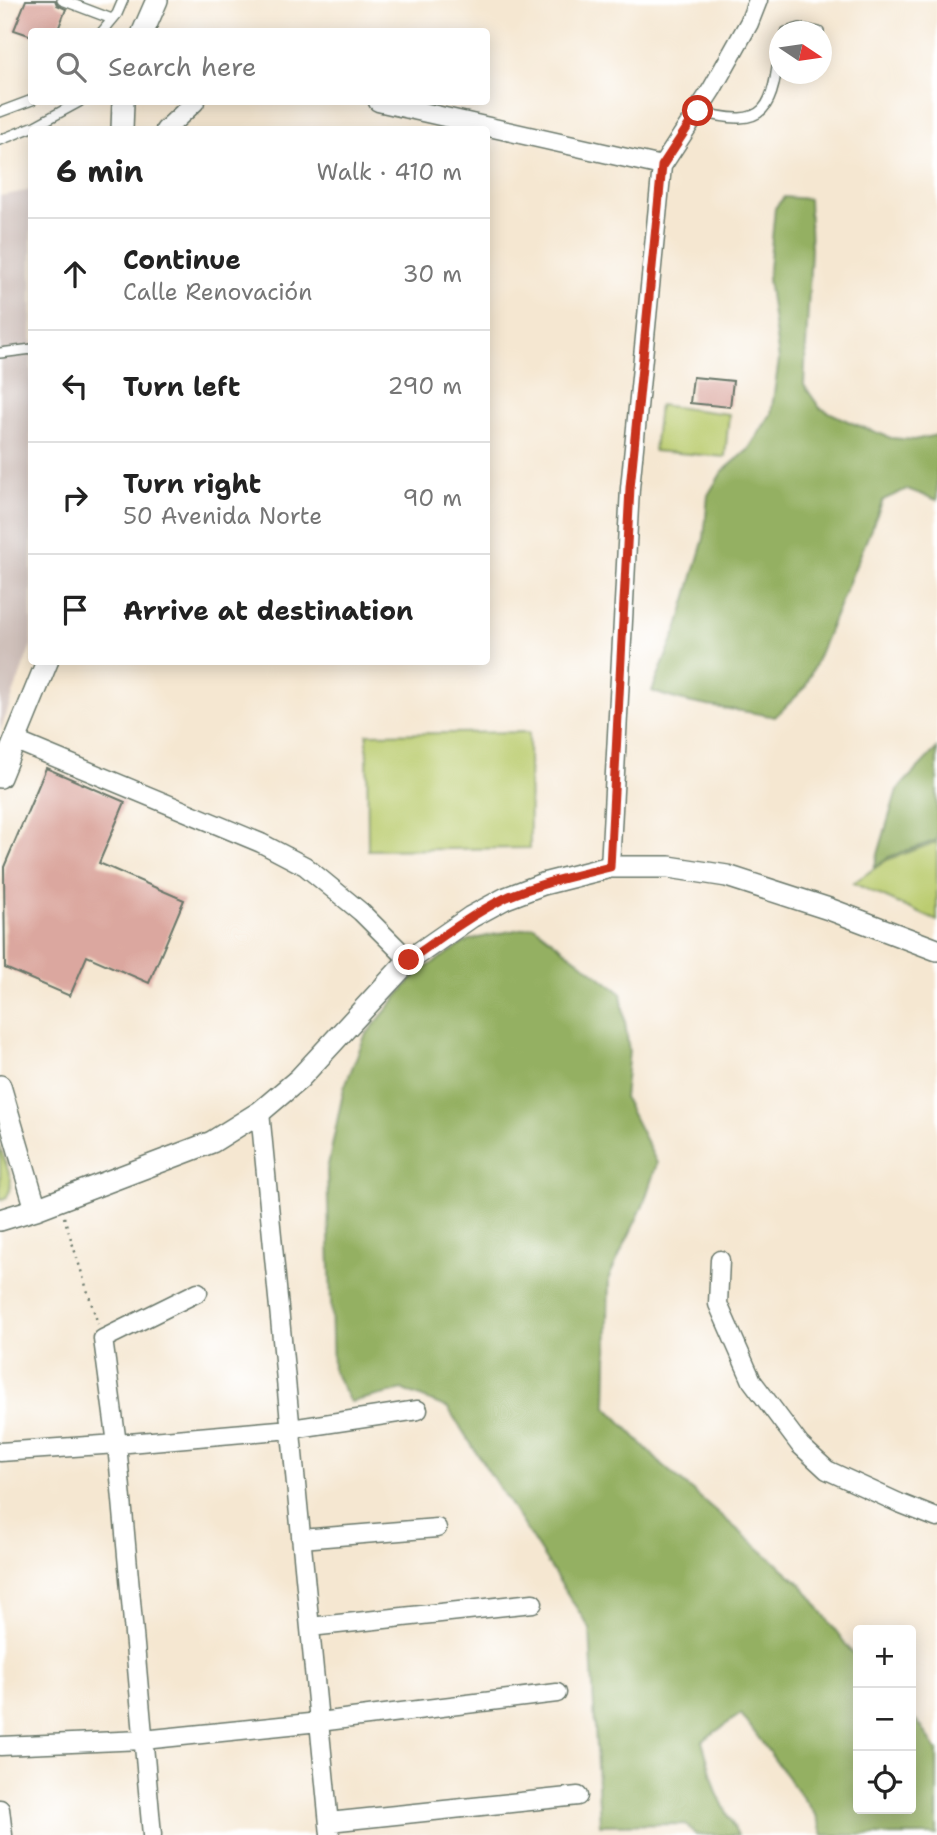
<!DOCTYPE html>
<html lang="en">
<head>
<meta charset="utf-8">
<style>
	body { margin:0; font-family:"Shantell Sans",sans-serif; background:#f6f6f6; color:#222 }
	.controls { position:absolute; right:21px; bottom:21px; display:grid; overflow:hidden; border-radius:7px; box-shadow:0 4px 18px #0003 }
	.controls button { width:63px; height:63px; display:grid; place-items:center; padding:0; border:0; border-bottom:2px solid #e0e0e0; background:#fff; color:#222; font:35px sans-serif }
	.compass { position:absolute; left:769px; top:21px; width:63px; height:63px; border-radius:50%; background:#fff; box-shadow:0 4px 18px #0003; rotate:103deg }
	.stop { position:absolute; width:21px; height:21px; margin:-16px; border:5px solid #c8321e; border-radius:50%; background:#fff }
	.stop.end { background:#c8321e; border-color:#fff; box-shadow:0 2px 7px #0008 }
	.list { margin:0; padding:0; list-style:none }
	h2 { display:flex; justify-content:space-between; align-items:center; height:91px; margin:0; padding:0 28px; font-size:30px }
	h2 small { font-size:23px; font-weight:400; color:#767676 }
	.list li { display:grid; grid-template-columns:46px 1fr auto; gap:21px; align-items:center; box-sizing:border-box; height:112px; padding:0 28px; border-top:2px solid #e0e0e0 }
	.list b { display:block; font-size:26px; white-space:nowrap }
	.list p { margin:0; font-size:23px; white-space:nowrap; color:#767676 }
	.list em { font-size:23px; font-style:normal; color:#767676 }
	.icon { flex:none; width:38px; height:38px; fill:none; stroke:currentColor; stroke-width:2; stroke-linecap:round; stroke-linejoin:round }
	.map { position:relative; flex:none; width:937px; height:1835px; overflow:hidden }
	.search { position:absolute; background:#fff; box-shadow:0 4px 18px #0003; left:28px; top:28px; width:462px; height:77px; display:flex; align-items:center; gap:18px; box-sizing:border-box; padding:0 24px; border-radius:7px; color:#767676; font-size:26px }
	.panel { position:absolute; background:#fff; box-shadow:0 4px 18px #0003; left:28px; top:126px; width:462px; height:539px; border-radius:7px }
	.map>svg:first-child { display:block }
	.industrial { fill:#cfc0ba }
	.green { fill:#bbcc6f; stroke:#6d8452; stroke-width:2 }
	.forest { fill:#94b062; stroke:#5a764b; stroke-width:2 }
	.building { fill:#dba79f }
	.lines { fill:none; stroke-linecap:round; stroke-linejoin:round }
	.service-casing { stroke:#6a786b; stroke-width:12 }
	.minor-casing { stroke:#6a786b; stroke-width:21 }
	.tertiary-casing { stroke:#6a786b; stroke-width:24 }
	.path { stroke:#6a786b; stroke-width:2.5; stroke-dasharray:2 5; stroke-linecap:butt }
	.service { stroke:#fff; stroke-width:9 }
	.minor { stroke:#fff; stroke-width:18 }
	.tertiary { stroke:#fff; stroke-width:21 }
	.route { stroke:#c8321e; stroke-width:9 }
</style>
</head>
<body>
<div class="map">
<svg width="937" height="1835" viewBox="0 0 937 1835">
	<rect width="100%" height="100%" fill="#fff"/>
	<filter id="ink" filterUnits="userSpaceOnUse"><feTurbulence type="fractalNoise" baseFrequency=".0143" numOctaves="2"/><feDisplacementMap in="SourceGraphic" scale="14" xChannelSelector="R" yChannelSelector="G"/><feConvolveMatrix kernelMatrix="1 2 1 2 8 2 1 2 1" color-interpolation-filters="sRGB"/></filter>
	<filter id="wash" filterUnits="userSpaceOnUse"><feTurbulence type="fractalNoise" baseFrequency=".00686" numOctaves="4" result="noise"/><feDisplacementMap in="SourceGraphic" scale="28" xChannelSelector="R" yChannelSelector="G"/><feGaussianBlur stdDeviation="1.57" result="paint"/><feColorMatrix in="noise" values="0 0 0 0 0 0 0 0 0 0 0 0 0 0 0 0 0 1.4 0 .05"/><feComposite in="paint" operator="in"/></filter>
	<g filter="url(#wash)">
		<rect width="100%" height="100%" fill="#f5e7d1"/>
		<path class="industrial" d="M31,190V645L0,731V196Z"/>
		<path class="green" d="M659,405L729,414L725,457L654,451Z
			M529,732L530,848L368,850L367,734Z
			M937,842V921L853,883L887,860Z
			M0,1146L11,1179L10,1190L7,1197L0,1200Z"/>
		<path class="forest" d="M784,197L809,199L811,250L804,385L820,408L852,423L891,438L914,440L937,435V500L907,489L883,500L805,688L775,717C734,708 691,707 652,691L678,627L704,538L708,495L722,472L748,450L771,414L779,360L768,279L775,208Z
			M937,748V840L889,857L874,868L897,790Z
			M534,926L621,993L629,1051L624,1098L657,1163L643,1206L609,1277L606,1406L660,1463L803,1586L858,1661V1809H911V1716L921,1726L937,1751V1835H823L816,1816L741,1714L702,1741L717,1793L738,1835H696L685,1824L600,1825L590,1629L448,1408L403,1390L350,1402L333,1370L327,1170L344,1088L365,1036L416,974L469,940Z"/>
		<g id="blocks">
			<path class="building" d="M26,0H55L57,5L66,9L57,32H32V36L14,30Z
				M693,377L733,381L730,407L690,403Z
				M46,768L125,802L99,863L184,900L149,983L87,956L70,996L5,968L4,867Z"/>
		</g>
	</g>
	<g filter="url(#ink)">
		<use href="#blocks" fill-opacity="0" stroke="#6a786b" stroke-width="2"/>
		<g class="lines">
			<defs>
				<path id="service" d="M62,0L112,19
					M102,32L117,14L123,0
					M786,32L800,28L819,32
					M698,111C769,131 772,108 780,45
					M0,112L32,100
					M0,140L35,126L79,102
					M0,353L32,349"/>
				<path id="minor" d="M378,102L662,166
					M165,130L195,102
					M16,741L261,843L305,866L361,912L409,960
					M610,867L630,488L662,166L712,89L749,23L758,0
					M260,1112L330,1835
					M720,1260L718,1304L752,1381L800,1445L827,1470L899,1503L937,1518
					M0,1452L117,1444L291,1429L418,1410
					M301,1539L437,1528
					M310,1627L533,1603
					M0,1746L143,1740L319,1722L557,1693
					M0,1809L3,1835
					M329,1822L578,1796
					M152,1835L117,1444L103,1339L198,1292"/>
				<path id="tertiary" d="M143,32L157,0
					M122,130L123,102
					M0,777L47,662
					M0,1086L36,1209
					M0,1220L36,1209L212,1142L260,1112L299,1079L409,960L471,917L506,898L543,884L610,867H669L727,876L829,909L937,950"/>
			</defs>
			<use href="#service" class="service-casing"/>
			<use href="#minor" class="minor-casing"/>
			<use href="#tertiary" class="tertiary-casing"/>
			<path class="path" d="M64,1217L98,1324"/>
			<use href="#service" class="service"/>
			<use href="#minor" class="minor"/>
			<use href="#tertiary" class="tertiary"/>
		</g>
	</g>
	<g class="lines" filter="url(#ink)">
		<path class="route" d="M409,960C440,938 471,915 505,898C539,883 575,876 610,867L630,488L662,166L698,111"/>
	</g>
</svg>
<div class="controls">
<button>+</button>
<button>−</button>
<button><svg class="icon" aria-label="locate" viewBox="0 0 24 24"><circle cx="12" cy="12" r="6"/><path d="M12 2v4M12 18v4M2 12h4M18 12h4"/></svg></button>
</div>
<svg class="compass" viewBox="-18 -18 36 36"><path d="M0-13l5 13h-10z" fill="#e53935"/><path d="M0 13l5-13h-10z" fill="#767676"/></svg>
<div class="stop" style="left:698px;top:111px"></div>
<div class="stop end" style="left:409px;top:960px"></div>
<div class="search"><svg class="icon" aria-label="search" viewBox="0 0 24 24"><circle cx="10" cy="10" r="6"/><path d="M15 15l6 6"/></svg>Search here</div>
<section class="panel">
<h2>6 min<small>Walk · 410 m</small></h2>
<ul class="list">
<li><svg class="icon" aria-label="ahead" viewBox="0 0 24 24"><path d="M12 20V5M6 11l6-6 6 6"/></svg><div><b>Continue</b><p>Calle Renovación</p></div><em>30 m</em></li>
<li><svg class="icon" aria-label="left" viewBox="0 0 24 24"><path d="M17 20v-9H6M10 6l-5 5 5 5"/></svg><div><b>Turn left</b></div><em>290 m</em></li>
<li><svg class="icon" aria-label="right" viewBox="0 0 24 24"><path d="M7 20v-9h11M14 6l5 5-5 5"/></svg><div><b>Turn right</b><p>50 Avenida Norte</p></div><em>90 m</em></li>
<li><svg class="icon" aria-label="arrive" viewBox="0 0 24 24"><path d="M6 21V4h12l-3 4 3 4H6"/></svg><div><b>Arrive at destination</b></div></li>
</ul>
</section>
</div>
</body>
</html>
